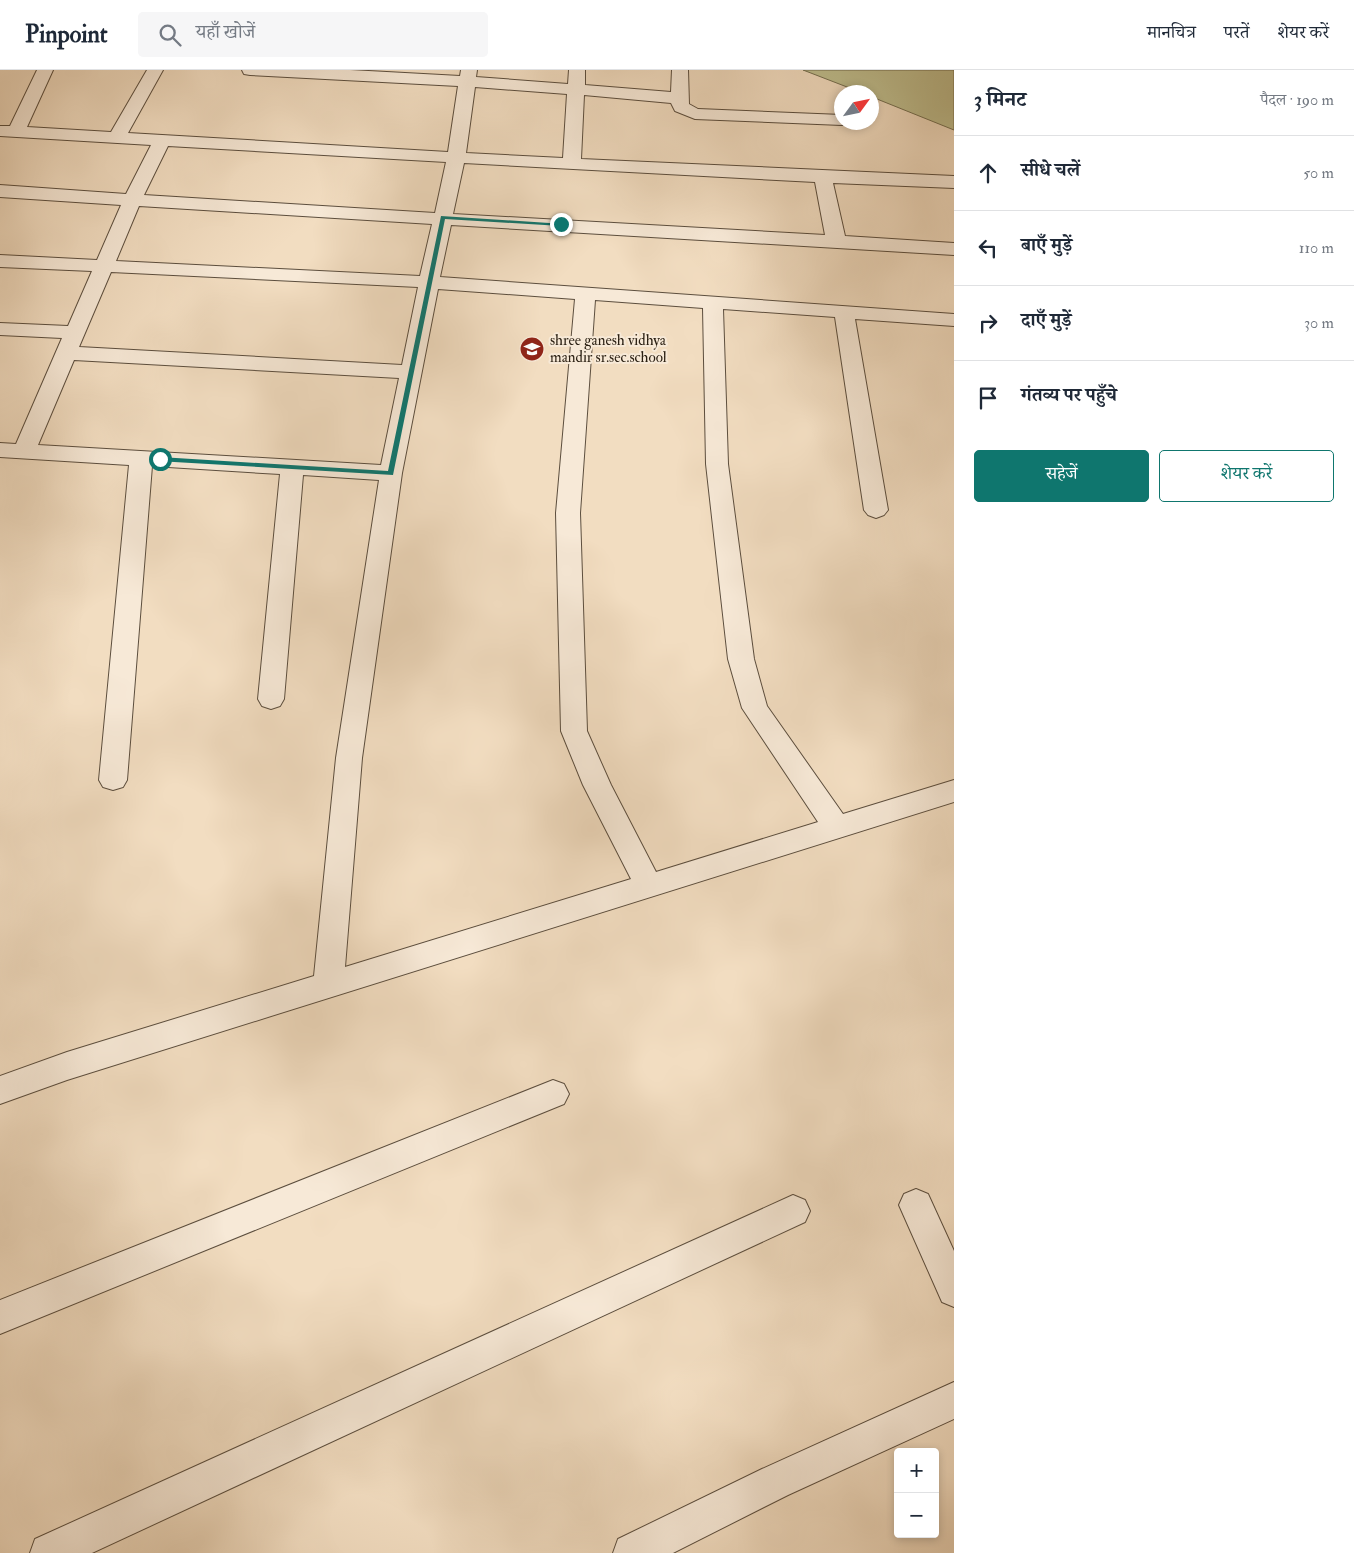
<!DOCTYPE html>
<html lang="hi">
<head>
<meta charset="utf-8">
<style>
	body { margin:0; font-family:"IM FELL Double Pica","Noto Serif Devanagari",serif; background:#f6f6f7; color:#1f2937 }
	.controls { position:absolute; right:15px; bottom:15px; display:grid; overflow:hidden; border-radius:5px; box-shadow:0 2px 8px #0003 }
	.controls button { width:45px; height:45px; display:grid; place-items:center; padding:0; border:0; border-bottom:1px solid #e0e1e3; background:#fff; color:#1f2937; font:25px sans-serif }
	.compass { position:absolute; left:834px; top:15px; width:45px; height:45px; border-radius:50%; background:#fff; box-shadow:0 2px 8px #0003; rotate:57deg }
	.stop { position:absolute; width:15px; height:15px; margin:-11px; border:4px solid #0f766e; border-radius:50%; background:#fff }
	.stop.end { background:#0f766e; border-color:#fff; box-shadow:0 1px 5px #0008 }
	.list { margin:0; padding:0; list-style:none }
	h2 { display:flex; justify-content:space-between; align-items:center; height:65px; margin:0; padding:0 20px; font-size:21px }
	h2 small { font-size:16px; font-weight:400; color:#747a83 }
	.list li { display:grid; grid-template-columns:32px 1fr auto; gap:15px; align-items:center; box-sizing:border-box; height:75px; padding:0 20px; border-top:1px solid #e0e1e3 }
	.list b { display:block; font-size:19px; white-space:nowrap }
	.list em { font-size:16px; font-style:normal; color:#747a83 }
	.actions { display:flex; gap:10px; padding:15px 20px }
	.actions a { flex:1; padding:11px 0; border:1px solid #0f766e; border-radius:5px; text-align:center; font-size:18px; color:#0f766e }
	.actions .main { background:#0f766e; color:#fff }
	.icon { flex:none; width:28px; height:28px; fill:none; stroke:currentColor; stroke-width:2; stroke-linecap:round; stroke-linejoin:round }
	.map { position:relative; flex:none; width:954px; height:1483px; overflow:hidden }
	header { display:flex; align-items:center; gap:30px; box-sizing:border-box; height:70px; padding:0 25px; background:#fff; border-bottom:1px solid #e0e1e3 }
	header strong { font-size:24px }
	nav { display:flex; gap:28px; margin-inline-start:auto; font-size:18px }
	.search { width:350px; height:45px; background:#f6f6f7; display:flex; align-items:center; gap:12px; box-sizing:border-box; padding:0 18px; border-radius:5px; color:#747a83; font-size:19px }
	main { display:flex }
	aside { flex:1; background:#fff }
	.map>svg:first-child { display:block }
	.green { fill:#bfbf90; stroke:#746f51 }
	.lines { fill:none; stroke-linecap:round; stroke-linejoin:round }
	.minor-casing { stroke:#5c4e3e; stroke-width:2 }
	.minor { fill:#f7e9d7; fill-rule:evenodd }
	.route { fill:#0f766e }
	.labels { text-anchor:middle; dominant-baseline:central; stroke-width:4; stroke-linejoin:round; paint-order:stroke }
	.far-poi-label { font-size:15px; fill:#2a1f12; stroke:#f7e9d7; text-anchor:start }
</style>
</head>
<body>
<header>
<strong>Pinpoint</strong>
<div class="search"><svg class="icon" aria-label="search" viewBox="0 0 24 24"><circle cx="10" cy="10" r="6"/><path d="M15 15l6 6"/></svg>यहाँ खोजें</div>
<nav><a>मानचित्र</a><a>परतें</a><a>शेयर करें</a></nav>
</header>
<main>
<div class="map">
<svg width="954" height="1483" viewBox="0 0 954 1483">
	<rect width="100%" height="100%" fill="#f2ddc1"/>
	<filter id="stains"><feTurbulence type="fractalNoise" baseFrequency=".004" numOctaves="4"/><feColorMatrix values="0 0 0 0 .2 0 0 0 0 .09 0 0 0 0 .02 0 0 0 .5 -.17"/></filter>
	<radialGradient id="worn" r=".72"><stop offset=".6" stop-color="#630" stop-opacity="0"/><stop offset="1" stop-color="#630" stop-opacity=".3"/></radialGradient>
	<path class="green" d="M803,0H954V60L872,27V22H860Z"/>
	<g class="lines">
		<defs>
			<path id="minor" d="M37,0H53L27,57L111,62L147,0H163L128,63L448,82L458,16L250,5L244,4L242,0H350L460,6L461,0H477L476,7L568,14L569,0H585V15L671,22L672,0H688L689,34L698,39L842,45V52H849L842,55L695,49L675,41L671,33L584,25L581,89L954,106V118L833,113L845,166L954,173V185L451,155L440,207L954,244V256L855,249L888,440L884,445L876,448L868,445L864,440L835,247L723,239L728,394L754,589L767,636L843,744L954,710V732L67,1010L0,1034V1006L67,982L314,906L336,688L379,410L303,405L284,629L280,636L271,639L262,636L258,629L280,404L152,396L127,710L123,717L113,720L103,717L99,710L129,395L0,387V373L16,374L62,268L0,265V253L68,256L92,201L0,197V185L97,190L121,135L0,127V115L126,124L151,75L0,66V56H10ZM475,17L567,24L563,88L466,83ZM168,76L446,92L435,143L144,125ZM464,93L815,112L825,165L453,144ZM139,136L432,154L420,206L116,191ZM111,202L418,217L402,295L79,277ZM438,219L575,229L556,443L561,661L583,715L631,809L345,897L362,688L402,403ZM595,230L703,238L706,394L728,589L742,638L818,752L656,802L611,715L587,661L580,443ZM74,290L399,308L381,395L38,375Z
				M553,1010L564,1014L569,1024L564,1034L0,1264V1230Z
				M916,1119L928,1124L954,1181V1237L942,1232L899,1135L904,1124Z
				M793,1125L805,1130L810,1141L805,1152L92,1483H30L35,1469Z
				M954,1312V1349L788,1425L673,1483H613L618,1469L762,1399Z"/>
		</defs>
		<use href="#minor" class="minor-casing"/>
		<use href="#minor" class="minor"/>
	</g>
	<path class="route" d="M441,146L564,154L561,156L445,149L393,405L157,391L156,389L160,387L388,401Z"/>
	<defs>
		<symbol id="school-disc" viewBox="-11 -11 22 22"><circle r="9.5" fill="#8f2418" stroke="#f7e9d7"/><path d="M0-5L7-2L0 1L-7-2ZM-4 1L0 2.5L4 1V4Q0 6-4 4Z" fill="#fff"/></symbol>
	</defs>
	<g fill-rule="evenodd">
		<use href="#school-disc" x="518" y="265" width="28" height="28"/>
	</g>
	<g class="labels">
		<g class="far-poi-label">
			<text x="550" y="270">shree ganesh vidhya<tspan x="550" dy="17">mandir sr.sec.school</tspan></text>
		</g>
	</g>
	<rect width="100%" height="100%" filter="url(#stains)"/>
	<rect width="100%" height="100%" fill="url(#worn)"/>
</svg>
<div class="controls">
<button>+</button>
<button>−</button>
</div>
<svg class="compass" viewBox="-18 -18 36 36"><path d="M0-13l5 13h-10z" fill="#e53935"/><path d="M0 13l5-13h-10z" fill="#747a83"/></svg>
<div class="stop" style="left:160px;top:389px"></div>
<div class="stop end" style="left:561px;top:154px"></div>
</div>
<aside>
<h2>3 मिनट<small>पैदल · 190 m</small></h2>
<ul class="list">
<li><svg class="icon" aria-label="ahead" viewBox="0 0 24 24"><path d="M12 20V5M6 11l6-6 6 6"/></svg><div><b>सीधे चलें</b></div><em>50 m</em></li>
<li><svg class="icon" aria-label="left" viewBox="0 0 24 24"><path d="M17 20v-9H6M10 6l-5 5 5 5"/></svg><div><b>बाएँ मुड़ें</b></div><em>110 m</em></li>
<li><svg class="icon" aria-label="right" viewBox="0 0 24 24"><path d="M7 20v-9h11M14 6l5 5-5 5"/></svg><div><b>दाएँ मुड़ें</b></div><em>30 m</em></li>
<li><svg class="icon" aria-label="arrive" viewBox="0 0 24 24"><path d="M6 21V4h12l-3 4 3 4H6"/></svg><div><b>गंतव्य पर पहुँचे</b></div></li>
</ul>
<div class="actions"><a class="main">सहेजें</a><a>शेयर करें</a></div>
</aside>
</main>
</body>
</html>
